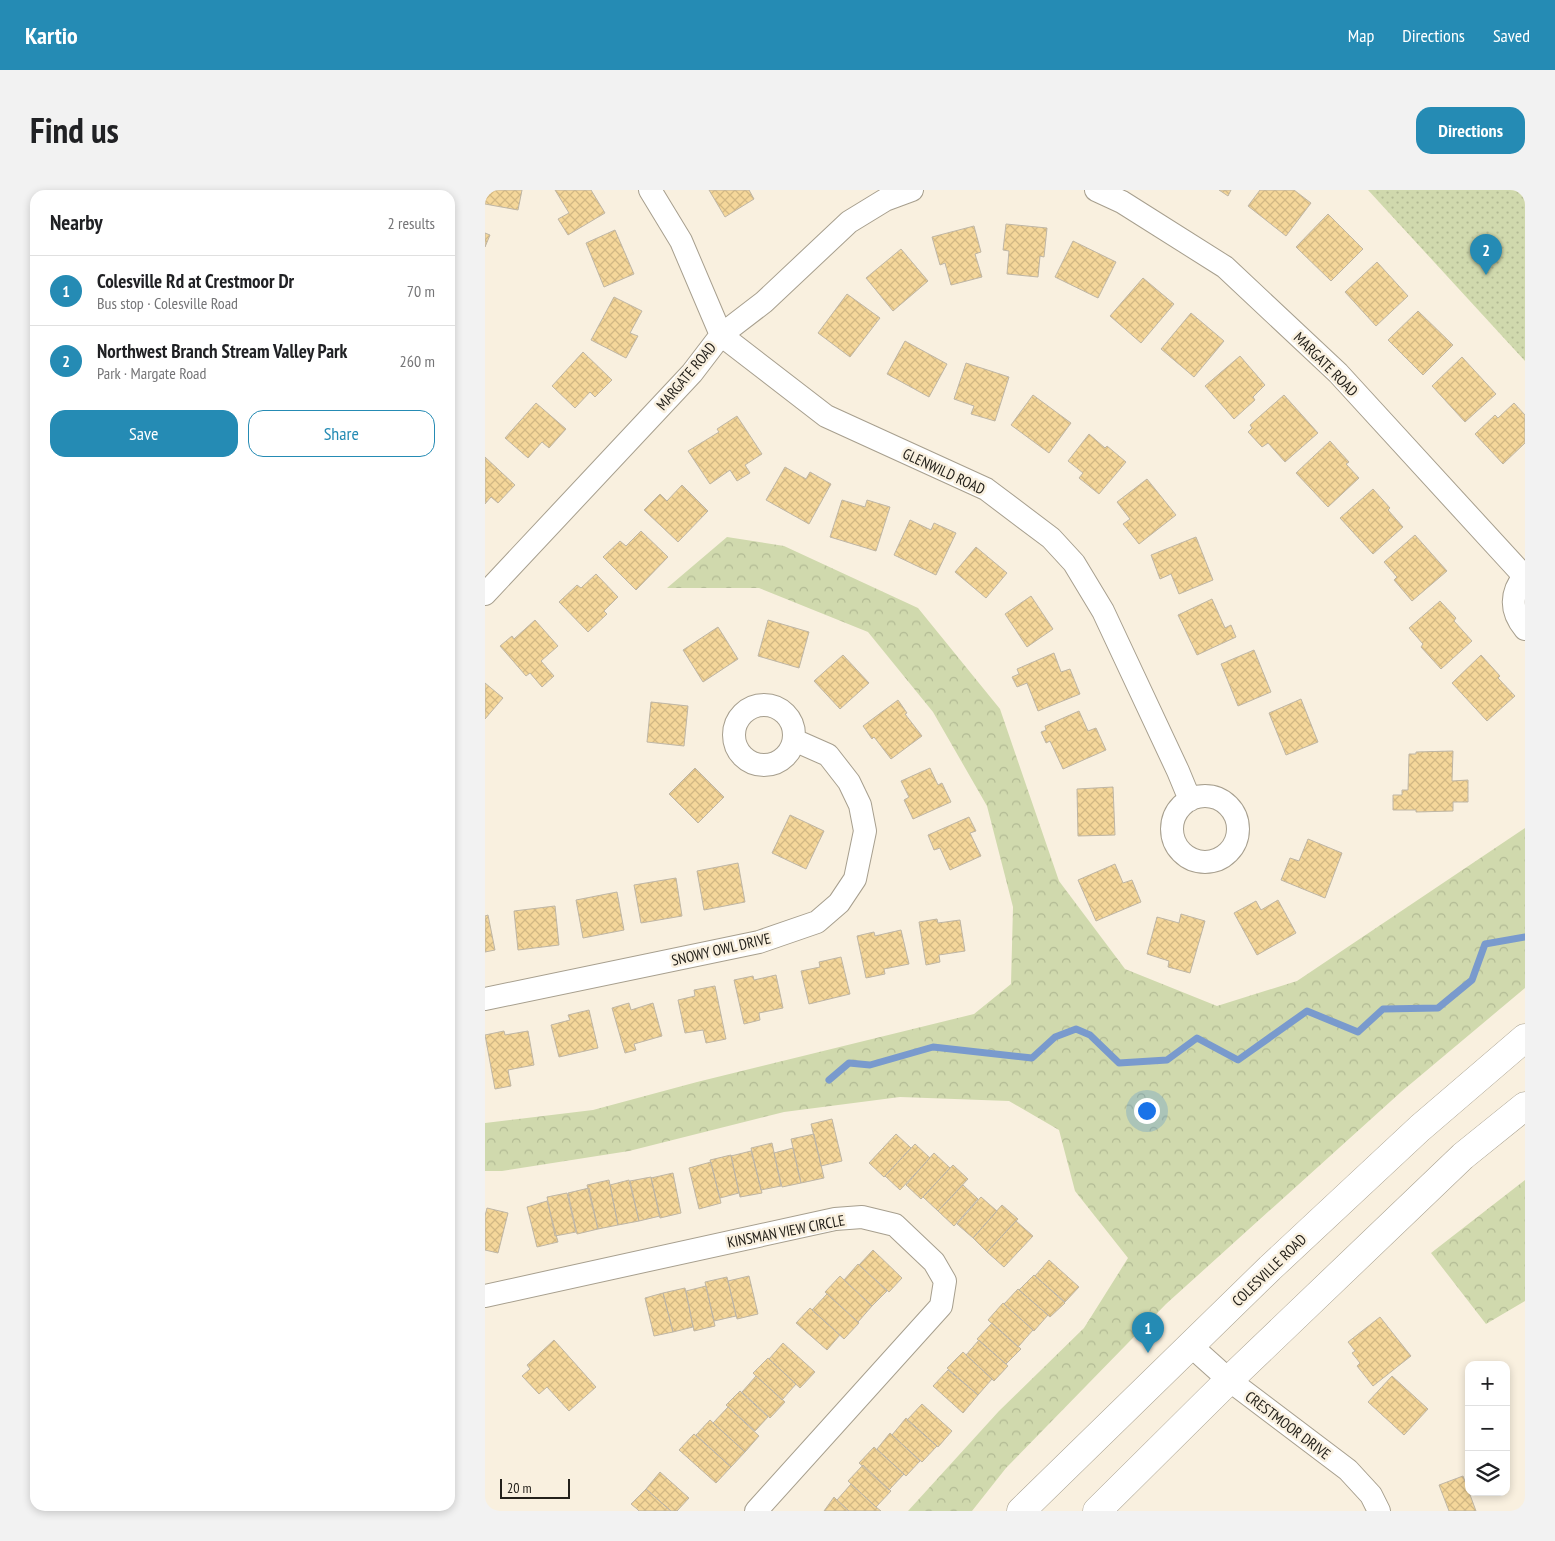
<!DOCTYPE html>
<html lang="en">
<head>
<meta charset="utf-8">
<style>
	body { margin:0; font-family:"PT Sans Narrow",sans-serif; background:#f2f2f2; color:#202124 }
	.controls { position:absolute; right:15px; bottom:15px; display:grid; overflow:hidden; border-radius:10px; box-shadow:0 2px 8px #0003 }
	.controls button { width:45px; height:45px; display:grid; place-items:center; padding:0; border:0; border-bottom:1px solid #e0e0e0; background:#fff; color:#202124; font:25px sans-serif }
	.scale { position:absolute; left:15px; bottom:12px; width:70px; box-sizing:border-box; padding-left:5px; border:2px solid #24211b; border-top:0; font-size:14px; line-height:18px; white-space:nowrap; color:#24211b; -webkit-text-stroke:4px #f9f0df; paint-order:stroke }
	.you { position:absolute; left:661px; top:920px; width:18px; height:18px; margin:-12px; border:4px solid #fff; border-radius:50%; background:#1a73e8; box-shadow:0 0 0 8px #1a73e833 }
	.badge { display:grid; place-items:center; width:32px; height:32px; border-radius:50%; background:#258bb4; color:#fff; font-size:16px; font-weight:700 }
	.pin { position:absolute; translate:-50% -41px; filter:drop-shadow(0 1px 2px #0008) }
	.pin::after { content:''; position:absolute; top:26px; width:18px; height:15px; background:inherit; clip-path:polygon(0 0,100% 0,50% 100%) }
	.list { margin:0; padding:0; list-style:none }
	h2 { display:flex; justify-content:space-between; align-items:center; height:65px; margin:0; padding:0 20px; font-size:21px }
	h2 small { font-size:16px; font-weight:400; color:#757577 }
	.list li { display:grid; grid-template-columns:32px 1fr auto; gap:15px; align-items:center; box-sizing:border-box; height:70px; padding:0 20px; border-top:1px solid #e0e0e0 }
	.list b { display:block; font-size:19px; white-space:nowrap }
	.list p { margin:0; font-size:16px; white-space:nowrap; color:#757577 }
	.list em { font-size:16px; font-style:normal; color:#757577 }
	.actions { display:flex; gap:10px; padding:15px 20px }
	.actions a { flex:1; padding:11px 0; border:1px solid #258bb4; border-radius:15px; text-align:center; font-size:18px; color:#258bb4 }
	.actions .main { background:#258bb4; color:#fff }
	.icon { flex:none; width:28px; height:28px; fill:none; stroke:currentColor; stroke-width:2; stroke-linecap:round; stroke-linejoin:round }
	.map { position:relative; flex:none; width:1040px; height:1321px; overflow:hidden; border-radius:15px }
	header { display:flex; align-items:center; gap:30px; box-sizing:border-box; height:70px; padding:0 25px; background:#258bb4; color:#fff }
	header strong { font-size:24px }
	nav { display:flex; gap:28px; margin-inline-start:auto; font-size:18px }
	.intro { display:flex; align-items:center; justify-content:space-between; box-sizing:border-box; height:120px; padding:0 30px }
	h1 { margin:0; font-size:35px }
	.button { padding:12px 22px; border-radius:15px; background:#258bb4; color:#fff; font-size:18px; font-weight:700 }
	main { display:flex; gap:30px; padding:0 30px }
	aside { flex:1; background:#fff; border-radius:15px; box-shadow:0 2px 8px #0003 }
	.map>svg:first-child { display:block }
	.forest { fill:url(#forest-crowns) }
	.park { fill:url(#park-dots) }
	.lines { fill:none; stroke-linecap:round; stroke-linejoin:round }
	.stream { stroke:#799acd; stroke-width:7 }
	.building { fill:url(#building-cross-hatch); stroke:#bfb6a5 }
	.street-casing { stroke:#a79f8e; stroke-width:24 }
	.highway-casing { stroke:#a79f8e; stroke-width:29 }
	.street { stroke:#fff; stroke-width:22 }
	.highway { stroke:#fff; stroke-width:28 }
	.labels { text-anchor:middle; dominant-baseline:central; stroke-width:5; stroke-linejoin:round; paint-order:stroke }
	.street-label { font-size:15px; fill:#24211b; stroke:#f9f0df }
</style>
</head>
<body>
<header>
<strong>Kartio</strong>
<nav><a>Map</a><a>Directions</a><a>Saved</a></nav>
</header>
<div class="intro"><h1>Find us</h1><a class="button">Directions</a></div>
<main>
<aside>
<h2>Nearby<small>2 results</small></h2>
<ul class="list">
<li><span class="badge">1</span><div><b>Colesville Rd at Crestmoor Dr</b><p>Bus stop · Colesville Road</p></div><em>70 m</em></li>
<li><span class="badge">2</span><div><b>Northwest Branch Stream Valley Park</b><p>Park · Margate Road</p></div><em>260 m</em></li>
</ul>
<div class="actions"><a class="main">Save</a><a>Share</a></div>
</aside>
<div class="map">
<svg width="1040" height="1321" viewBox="0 0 1040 1321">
	<defs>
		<pattern id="forest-crowns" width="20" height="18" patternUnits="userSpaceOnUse" patternTransform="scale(1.25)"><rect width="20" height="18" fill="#d0d9ad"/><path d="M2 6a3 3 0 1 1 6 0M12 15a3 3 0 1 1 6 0" fill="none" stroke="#b2ba94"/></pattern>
		<pattern id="park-dots" width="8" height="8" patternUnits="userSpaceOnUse" patternTransform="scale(1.25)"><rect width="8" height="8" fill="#d0d9ad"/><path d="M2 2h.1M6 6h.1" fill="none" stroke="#b2ba94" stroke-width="1.8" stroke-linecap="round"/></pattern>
		<pattern id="building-cross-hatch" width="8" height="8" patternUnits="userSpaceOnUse" patternTransform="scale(1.25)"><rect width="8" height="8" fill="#f5d79a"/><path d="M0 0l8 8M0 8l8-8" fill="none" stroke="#d2b884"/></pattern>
	</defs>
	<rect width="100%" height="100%" fill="#f9f0df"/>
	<path class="forest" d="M242,347L299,356L433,418L515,519L574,691L640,779L732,816L812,791L1040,638V798L916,902L681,1114L521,1278L487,1321H423L514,1221L599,1138L643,1068L590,1001L574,940L524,911L415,907L299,922L144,961L17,981H0V933L108,920L212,892L489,824L526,794L528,717L502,616L448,522L383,442L274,398H182Z
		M1040,990V1111L1001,1134L946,1063Z"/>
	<path class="park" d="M883,0H1040V171Z"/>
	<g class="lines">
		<path class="stream" d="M344,890L364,873L385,875L448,857L547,868L570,847L591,839L605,845L634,873L682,870L712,848L753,870L822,821L873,842L898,819L953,818L987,790L1000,754L1040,747"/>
	</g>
	<path class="building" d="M0,0H37L33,20L0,14Z
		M70,0H106L120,23L83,45L73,29L84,23Z
		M224,0H264L269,9L240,27Z
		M734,0H746L743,6Z
		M775,0H809L826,13L801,46L763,16Z
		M843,24L878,59L846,91L811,57Z
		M521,34L562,38L559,67L555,66L553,87L522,84L524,61L518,60Z
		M489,36L496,62L490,64L497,87L466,95L460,73L455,75L447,47Z
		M130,40L149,84L119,97L101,53Z
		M0,43L5,45L0,57Z
		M588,51L631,72L613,108L570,87Z
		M416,59L443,91L408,121L381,88Z
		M892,72L923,106L891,136L860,102Z
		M658,88L689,114L656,153L625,126Z
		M362,104L395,128L365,167L333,143Z
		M129,107L157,121L145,143L153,146L141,168L106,150Z
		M933,121L968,155L938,185L903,150Z
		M706,123L739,151L709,187L676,159Z
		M420,151L462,174L444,207L402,184Z
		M98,162L127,190L110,207L105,202L90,218L67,196Z
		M755,166L780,195L768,207L770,210L749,229L720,196Z
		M977,167L1011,204L980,232L947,196Z
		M481,173L524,187L510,231L486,224L489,216L469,209Z
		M548,205L586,233L564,263L526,235Z
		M799,205L833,243L800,272L783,253L777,257L763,242L767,238L765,235Z
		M51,213L81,239L64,258L57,252L43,268L20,248Z
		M1029,213L1040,225V253L1018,274L990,244L1010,225L1013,228Z
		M252,226L277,264L260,275L265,283L252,291L245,280L225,294L203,261L234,242L232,239Z
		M604,244L620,258L622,256L641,272L614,304L594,288L598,283L583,271Z
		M845,251L864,272L861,274L874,288L843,317L811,283Z
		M0,267L30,295L13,313L6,307L0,314Z
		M300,277L321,289L325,282L346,294L324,334L281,310Z
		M662,289L691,325L654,354L638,334L645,329L632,312Z
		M197,295L223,321L193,352L159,320L175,304L182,311Z
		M888,299L905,318L903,320L918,337L888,364L855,328Z
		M357,310L380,317L382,310L405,317L391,361L345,347Z
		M425,330L446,340L449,333L471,343L451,385L409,365Z
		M156,341L183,367L151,400L118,367L135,351L141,356Z
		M930,345L962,381L927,411L909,390L912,387L899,372Z
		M711,347L728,390L694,404L686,384L675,389L666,365Z
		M491,357L522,383L501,408L470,382Z
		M111,384L133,407L119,421L122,424L103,442L74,412L92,395L96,398Z
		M546,406L568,439L542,457L520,424Z
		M727,409L740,438L746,435L751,447L712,465L693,425Z
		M955,411L971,428L969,431L987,451L956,479L936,457L938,454L924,438Z
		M50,430L73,456L56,471L69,486L57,497L45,483L41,486L15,456L27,446L29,449Z
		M283,430L324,442L314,478L273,466Z
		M233,437L253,469L218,492L198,460Z
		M769,460L786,502L753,516L736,474Z
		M569,463L576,482L585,479L595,504L553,521L542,493L532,497L527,487L534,484L532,479Z
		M358,465L384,493L355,519L329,491Z
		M996,465L1015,486L1013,488L1030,506L1002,531L967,493Z
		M0,493L18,508L0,529Z
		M816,509L833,552L801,565L784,523Z
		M413,510L422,523L420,524L437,546L406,569L389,547L387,549L378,536Z
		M166,512L203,516L199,556L162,552Z
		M594,521L603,541L611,538L621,560L578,579L565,551L561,553L556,542L561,540L560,536Z
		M968,561L967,591L983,590V612H968V621L931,622V620H908V605H917V600H923L924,564H931V562Z
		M210,578L239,607L213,633L184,604Z
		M445,578L453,595L457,593L466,612L428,629L419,610L424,607L416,591Z
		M628,597L630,645L593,646L592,599Z
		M305,625L339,641L321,679L287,663Z
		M484,627L491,641L485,643L496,666L465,680L455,658L449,660L443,645Z
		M823,649L857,663L840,708L796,690L805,668L814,671Z
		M253,673L260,712L219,720L212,681Z
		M630,674L638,693L647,690L656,712L611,731L593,690Z
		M191,688L197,726L156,733L149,695Z
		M132,702L139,740L98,748L91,710Z
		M793,710L811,743L772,765L749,723L771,711L776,720Z
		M70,716L74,755L33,760L29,721Z
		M696,724L720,731L705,783L683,777L684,771L662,764L672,727L694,733Z
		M3,725L10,760L0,762V726Z
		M452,729L453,733L475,730L480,761L454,765L455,772L441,775L434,732Z
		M416,740L424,774L399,779L400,784L381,788L372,746L389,742L390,746Z
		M356,767L365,804L324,814L316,781L335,777L334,772Z
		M291,785L298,818L274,823L275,830L259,834L249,790L268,786L269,790Z
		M230,796L241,849L221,853L218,840L200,843L193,810L210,806L209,800Z
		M144,813L146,820L168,813L177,846L149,854L151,860L140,863L127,818Z
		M104,820L113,858L74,867L66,835L85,830L83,825Z
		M19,841L20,845L43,841L49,875L23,880L26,896L10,899L0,845Z
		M347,929L357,971L336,976L326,934Z
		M329,944L339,988L316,993L306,949Z
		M411,944L426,958L399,987L384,973Z
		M287,953L296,996L276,1000L266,958Z
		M430,954L445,968L415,1000L400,986Z
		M308,958L316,993L297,997L289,963Z
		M266,961L277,1003L255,1007L246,966Z
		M449,963L465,978L436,1009L421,995Z
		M246,965L254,1003L235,1008L225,970Z
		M226,972L236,1013L214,1019L204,978Z
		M468,975L483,989L453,1021L438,1007Z
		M188,983L196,1023L175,1028L166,988Z
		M166,987L175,1026L154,1031L145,991Z
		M124,990L133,1035L113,1039L102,995Z
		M144,990L154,1031L133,1035L125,995Z
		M478,995L493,1009L469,1036L453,1021Z
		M104,998L113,1039L92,1044L83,1003Z
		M82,1003L91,1042L70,1046L62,1007Z
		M496,1007L512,1021L488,1048L472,1034Z
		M62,1011L73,1052L52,1057L42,1017Z
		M517,1015L533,1029L502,1062L488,1048Z
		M2,1018L23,1023L13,1063L0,1060V1026Z
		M531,1031L548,1046L519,1077L502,1062Z
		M388,1060L417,1088L404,1102L374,1075Z
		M564,1070L594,1097L580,1112L550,1086Z
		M373,1074L402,1101L387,1116L359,1090Z
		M549,1085L580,1113L565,1127L534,1100Z
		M264,1086L273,1124L252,1129L243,1091Z
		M355,1086L387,1116L373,1132L340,1102Z
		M242,1087L251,1126L229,1131L220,1092Z
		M221,1096L230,1136L209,1141L201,1101Z
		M200,1098L208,1137L188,1142L178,1103Z
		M533,1099L563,1125L549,1141L519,1114Z
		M178,1103L188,1142L169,1146L160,1108Z
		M342,1104L374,1133L359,1149L327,1120Z
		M518,1113L548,1140L533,1157L503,1130Z
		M325,1118L355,1145L342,1160L311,1133Z
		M895,1127L926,1166L888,1196L872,1176L875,1173L867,1163L870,1161L863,1152Z
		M507,1133L536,1159L521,1174L492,1149Z
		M69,1150L111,1197L84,1221L62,1197L54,1204L37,1186L45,1179L42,1175Z
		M494,1150L523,1176L509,1191L481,1165Z
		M298,1153L330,1182L315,1198L284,1169Z
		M478,1162L507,1189L493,1205L462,1178Z
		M283,1168L311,1194L297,1210L268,1183Z
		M463,1180L493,1205L478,1223L448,1196Z
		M271,1186L300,1212L285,1228L257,1202Z
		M907,1186L943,1219L919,1245L883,1212Z
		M255,1201L283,1227L270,1241L241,1215Z
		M437,1214L467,1241L453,1257L422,1230Z
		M243,1217L274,1246L260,1262L228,1233Z
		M421,1228L452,1256L437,1272L407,1245Z
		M225,1230L260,1262L246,1277L211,1245Z
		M405,1243L435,1271L421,1286L392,1259Z
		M209,1244L246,1277L231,1293L194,1260Z
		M389,1257L419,1284L404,1300L374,1273Z
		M378,1275L406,1301L391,1317L363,1291Z
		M175,1282L204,1308L192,1321H186L161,1299Z
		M978,1286L991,1321H964L954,1295Z
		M366,1294L391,1317L396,1321H364L352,1310Z
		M161,1299L186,1321H154L152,1319L146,1314Z
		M349,1307L352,1310L364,1321H339Z"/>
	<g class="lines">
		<defs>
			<path id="street" d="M165,0L196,51L236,145L341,226L501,299L566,348L589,373L618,421L693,581L705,610
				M611,0L637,12L740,77L853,183L1039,386
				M1040,385C1025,403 1025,421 1040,439
				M0,404L207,183L236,145L279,112L364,32L400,10L427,0
				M249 545a30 30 0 1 1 60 0a30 30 0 1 1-60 0Z
				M687 639a33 33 0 1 1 66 0a33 33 0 1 1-66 0Z
				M0,809L274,752L332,732L354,713L370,689L380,641L375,615L364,592L343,565L309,550
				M0,1106L350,1029L377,1027L410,1035L449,1072L460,1091L456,1116L271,1321
				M705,1155L744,1190L863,1280L886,1305L894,1321"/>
			<path id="highway" d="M536,1321L785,1078L935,938L1040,848
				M612,1321L744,1190L978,966L1040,916"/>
		</defs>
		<use href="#street" class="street-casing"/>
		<use href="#highway" class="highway-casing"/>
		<use href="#street" class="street"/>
		<use href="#highway" class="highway"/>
	</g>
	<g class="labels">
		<g class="street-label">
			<text transform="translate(841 174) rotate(45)">MARGATE ROAD</text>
			<text transform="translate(201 186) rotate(-50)">MARGATE ROAD</text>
			<text transform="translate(459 281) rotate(25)">GLENWILD ROAD</text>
			<text transform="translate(236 759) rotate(-13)">SNOWY OWL DRIVE</text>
			<text transform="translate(301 1041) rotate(-11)">KINSMAN VIEW CIRCLE</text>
			<text transform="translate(784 1080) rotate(-44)">COLESVILLE ROAD</text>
			<text transform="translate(803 1235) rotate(37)">CRESTMOOR DRIVE</text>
		</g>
	</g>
</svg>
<div class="controls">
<button>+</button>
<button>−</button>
<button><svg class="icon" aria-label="layers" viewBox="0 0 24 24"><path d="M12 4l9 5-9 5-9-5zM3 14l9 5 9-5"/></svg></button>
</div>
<div class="scale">20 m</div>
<div class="you"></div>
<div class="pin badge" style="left:663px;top:1163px">1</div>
<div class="pin badge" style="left:1001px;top:85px">2</div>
</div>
</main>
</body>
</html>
